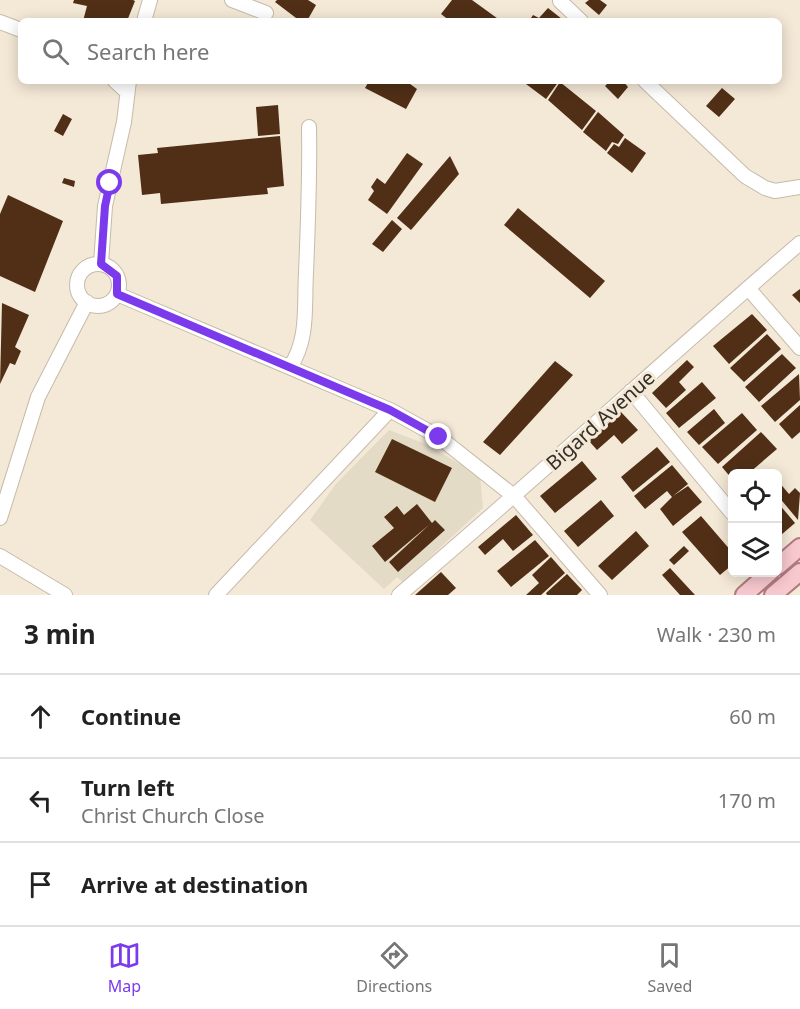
<!DOCTYPE html>
<html lang="en">
<head>
<meta charset="utf-8">
<style>
	body { margin:0; font-family:"Noto Sans",sans-serif; background:#f6f6f6; color:#222 }
	.controls { position:absolute; right:18px; bottom:18px; display:grid; overflow:hidden; border-radius:9px; box-shadow:0 3px 15px #0003 }
	.controls button { width:54px; height:54px; display:grid; place-items:center; padding:0; border:0; border-bottom:2px solid #e0e0e0; background:#fff; color:#222; font:30px sans-serif }
	.stop { position:absolute; width:18px; height:18px; margin:-14px; border:4px solid #7c3aed; border-radius:50%; background:#fff }
	.stop.end { background:#7c3aed; border-color:#fff; box-shadow:0 2px 6px #0008 }
	.list { margin:0; padding:0; list-style:none }
	h2 { display:flex; justify-content:space-between; align-items:center; height:78px; margin:0; padding:0 24px; font-size:26px }
	h2 small { font-size:20px; font-weight:400; color:#767676 }
	.list li { display:grid; grid-template-columns:39px 1fr auto; gap:18px; align-items:center; box-sizing:border-box; height:84px; padding:0 24px; border-top:2px solid #e0e0e0 }
	.list b { display:block; font-size:22px; white-space:nowrap }
	.list p { margin:0; font-size:20px; white-space:nowrap; color:#767676 }
	.list em { font-size:20px; font-style:normal; color:#767676 }
	.icon { flex:none; width:33px; height:33px; fill:none; stroke:currentColor; stroke-width:2; stroke-linecap:round; stroke-linejoin:round }
	.map { position:relative; flex:none; width:800px; height:595px; overflow:hidden }
	.search { position:absolute; background:#fff; box-shadow:0 3px 15px #0003; left:18px; right:18px; top:18px; height:66px; display:flex; align-items:center; gap:15px; box-sizing:border-box; padding:0 21px; border-radius:9px; color:#767676; font-size:22px }
	.sheet { height:330px; background:#fff }
	nav { display:flex; justify-content:space-around; align-items:center; box-sizing:border-box; height:84px; border-top:2px solid #e0e0e0; background:#fff; font-size:16px; color:#767676 }
	nav a { display:grid; justify-items:center; gap:3px }
	nav .on { color:#7c3aed }
	.map>svg:first-child { display:block }
	.medical { fill:#e4dbc7 }
	.building { fill:#502f16 }
	.lines { fill:none; stroke-linecap:round; stroke-linejoin:round }
	.minor-casing { stroke:#c6bbaa; stroke-width:16 }
	.major-casing { stroke:#b07a7f; stroke-width:20 }
	.minor { stroke:#fff; stroke-width:14 }
	.major { stroke:#f7c8ce; stroke-width:16 }
	.route { stroke:#7c3aed; stroke-width:8 }
	.labels { text-anchor:middle; dominant-baseline:central; stroke-width:6; stroke-linejoin:round; paint-order:stroke }
	.street-label { font-size:20px; fill:#342f29; stroke:#f4e8d6 }
</style>
</head>
<body>
<div class="map">
<svg width="800" height="595" viewBox="0 0 800 595">
	<rect width="100%" height="100%" fill="#f4e8d6"/>
	<path class="medical" d="M389,430L423,443L480,475L483,508L403,582L397,577L384,589L310,520L336,484Z"/>
	<path class="building" d="M74,0H133L135,1L127,21H83L87,6L73,3Z
		M277,0H308L316,5L307,21H300L275,2Z
		M452,0H472L501,21H450L441,14Z
		M589,0H600L607,5L599,15L585,3Z
		M548,8L562,19L561,21H529L533,15L539,18Z
		M369,81H406L417,89L406,109L365,88Z
		M522,81H559L546,99Z
		M610,81H623L628,87L618,99L605,86Z
		M560,82L596,111L582,130L548,100Z
		M722,88L735,99L719,117L706,106Z
		M278,105L280,134L258,136L256,107Z
		M598,112L624,135L618,144L612,142L606,151L583,132Z
		M63,114L72,119L63,136L54,131Z
		M280,136L284,186L267,188L268,194L161,204L160,193L142,195L138,155L158,153L157,148Z
		M625,138L646,153L632,173L607,153L614,144L619,147Z
		M407,153L423,164L387,214L368,200L374,191L371,187L377,178L385,184Z
		M450,156L459,174L411,230L397,218Z
		M64,178L75,181L74,187L62,183Z
		M8,195L63,221L35,292L0,276V214Z
		M518,208L605,281L590,298L504,225Z
		M392,220L402,229L383,252L372,244Z
		M800,289V303L792,295Z
		M2,303L29,315L15,347L21,351L15,365L10,363L0,384Z
		M752,314L767,330L729,364L713,346Z
		M767,334L781,349L744,382L730,368Z
		M782,354L796,368L759,402L745,387Z
		M687,360L694,367L679,382L686,390L666,408L652,393Z
		M555,361L573,375L500,455L483,442Z
		M799,374L800,400L775,422L761,406Z
		M702,382L716,398L679,428L666,413Z
		M800,405V432L792,439L779,424Z
		M714,409L725,423L699,445L687,432Z
		M621,412L638,430L622,444L614,435L597,450L589,441Z
		M742,413L757,430L718,464L702,447Z
		M761,432L777,449L749,473H732V479L722,467Z
		M392,439L452,468L435,502L375,472Z
		M657,447L670,462L633,492L621,477Z
		M582,461L597,479L555,513L540,496Z
		M672,465L688,484L673,496L688,486L702,502L673,526L660,509L672,497L667,491L645,509L634,496Z
		M778,481L789,494L795,488L800,493L798,520L778,496Z
		M601,500L614,516L578,547L564,531Z
		M778,503L795,523L781,535L778,532Z
		M417,504L432,523L435,520L445,530L398,572L389,562L430,524L385,562L372,546L394,528L384,517L397,506L404,515Z
		M516,515L533,535L513,551L503,539L485,555L478,547Z
		M701,516L732,552V565L720,575L682,532Z
		M636,531L649,546L612,580L598,566Z
		M535,540L549,556L511,587L497,571Z
		M684,546L689,551L674,565L669,560Z
		M551,557L565,573L541,595H526L539,583L532,575Z
		M670,568L695,595H680L662,575Z
		M441,572L456,588L448,595H415Z
		M567,574L582,590L577,595H547L546,593Z"/>
	<g class="lines">
		<defs>
			<path id="minor" d="M232,0L266,13
				M560,1L581,21
				M144,21L150,0
				M0,22L21,30
				M115,81L126,91
				M645,81L745,176L765,188L775,191L800,187
				M101,264L105,206L124,122L129,81
				M77 285a21 21 0 1 1 42 0a21 21 0 1 1-42 0Z
				M748,288L800,348
				M117,294L390,410L439,437L515,497L600,595
				M290,367C309,339 304,306 306,273C308,224 310,176 309,127
				M631,391L732,513
				M0,518L38,397L87,302
				M0,556L65,595
				M216,595L390,410
				M399,595C535,480 665,359 800,243"/>
			<path id="major" d="M778,566L800,547
				M744,595L770,572
				M773,595L800,572"/>
		</defs>
		<use href="#minor" class="minor-casing"/>
		<use href="#major" class="major-casing"/>
		<use href="#minor" class="minor"/>
		<use href="#major" class="major"/>
	</g>
	<g class="lines">
		<path class="route" d="M110,183L105,206L101,264L117,276V294L390,410L439,437"/>
	</g>
	<g class="labels">
		<g class="street-label">
			<text transform="translate(600 420) rotate(-42)">Bigard Avenue</text>
		</g>
	</g>
</svg>
<div class="controls">
<button><svg class="icon" aria-label="locate" viewBox="0 0 24 24"><circle cx="12" cy="12" r="6"/><path d="M12 2v4M12 18v4M2 12h4M18 12h4"/></svg></button>
<button><svg class="icon" aria-label="layers" viewBox="0 0 24 24"><path d="M12 4l9 5-9 5-9-5zM3 14l9 5 9-5"/></svg></button>
</div>
<div class="stop" style="left:110px;top:183px"></div>
<div class="stop end" style="left:439px;top:437px"></div>
<div class="search"><svg class="icon" aria-label="search" viewBox="0 0 24 24"><circle cx="10" cy="10" r="6"/><path d="M15 15l6 6"/></svg>Search here</div>
</div>
<section class="sheet">
<h2>3 min<small>Walk · 230 m</small></h2>
<ul class="list">
<li><svg class="icon" aria-label="ahead" viewBox="0 0 24 24"><path d="M12 20V5M6 11l6-6 6 6"/></svg><div><b>Continue</b></div><em>60 m</em></li>
<li><svg class="icon" aria-label="left" viewBox="0 0 24 24"><path d="M17 20v-9H6M10 6l-5 5 5 5"/></svg><div><b>Turn left</b><p>Christ Church Close</p></div><em>170 m</em></li>
<li><svg class="icon" aria-label="arrive" viewBox="0 0 24 24"><path d="M6 21V4h12l-3 4 3 4H6"/></svg><div><b>Arrive at destination</b></div></li>
</ul>
</section>
<nav>
<a class="on"><svg class="icon" aria-label="map" viewBox="0 0 24 24"><path d="M3 6l6-2 6 2 6-2v14l-6 2-6-2-6 2zM9 4v14M15 6v14"/></svg>Map</a>
<a><svg class="icon" aria-label="directions" viewBox="0 0 24 24"><path d="M12 3l9 9-9 9-9-9zM9 14v-3h6M13 9l2 2-2 2"/></svg>Directions</a>
<a><svg class="icon" aria-label="saved" viewBox="0 0 24 24"><path d="M7 4h10v16l-5-4-5 4z"/></svg>Saved</a>
</nav>
</body>
</html>
